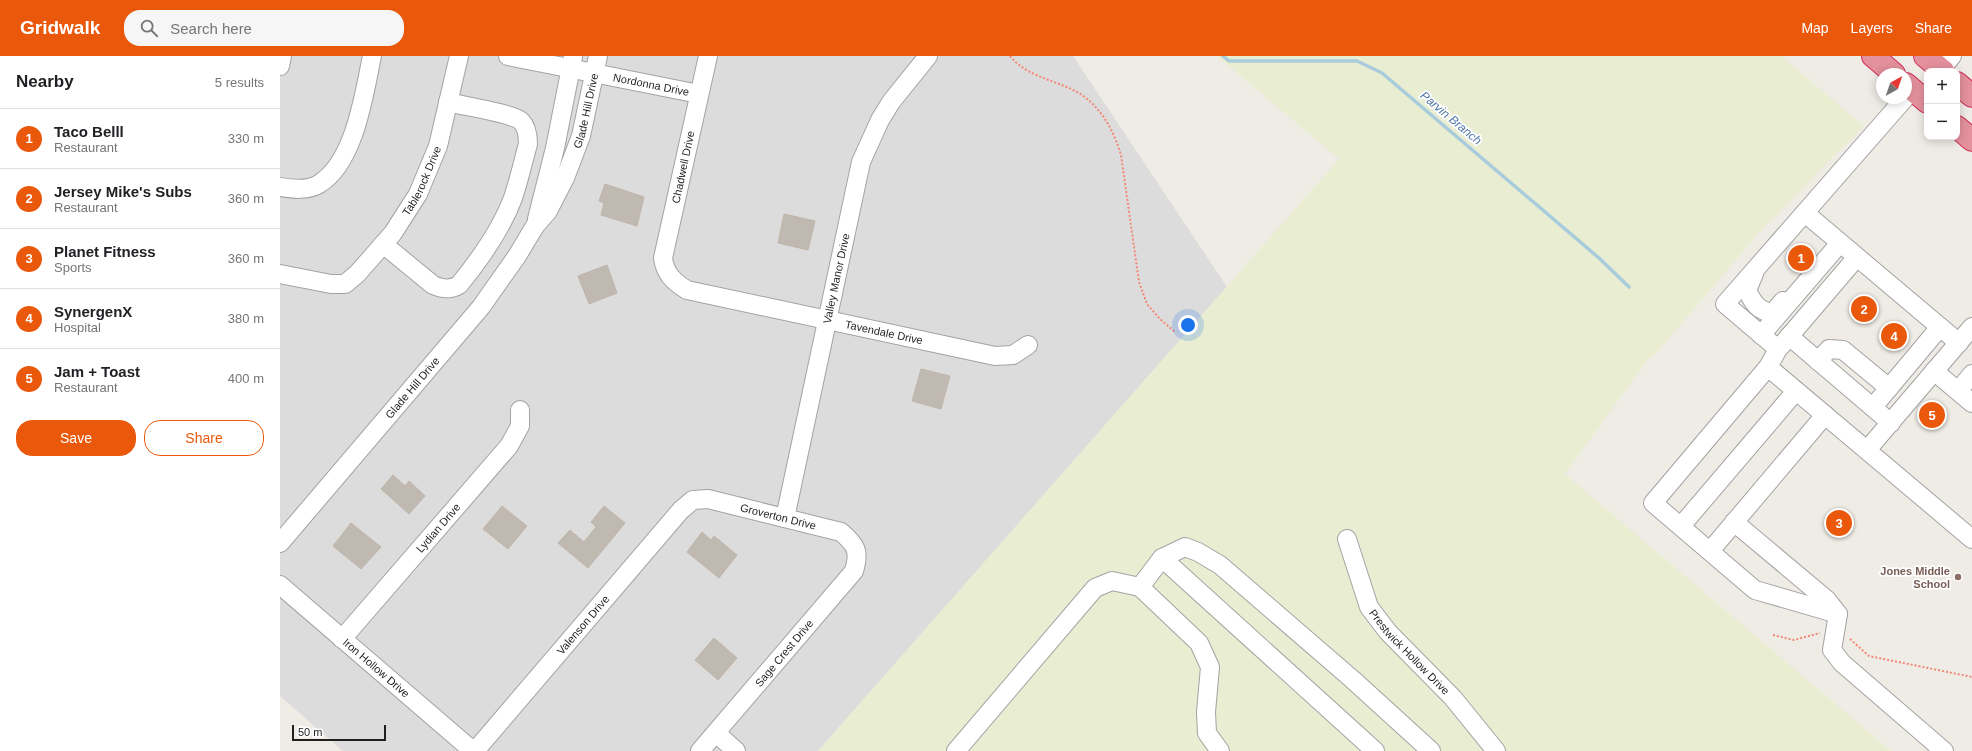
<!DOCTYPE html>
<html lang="en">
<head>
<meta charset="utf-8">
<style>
	body { margin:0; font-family:Helvetica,sans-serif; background:#f6f6f6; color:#202124 }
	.controls { position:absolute; right:12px; top:12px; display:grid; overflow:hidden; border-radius:8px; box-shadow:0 2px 10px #0003 }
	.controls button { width:36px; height:36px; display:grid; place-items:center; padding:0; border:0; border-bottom:1px solid #e0e0e0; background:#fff; color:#202124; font:20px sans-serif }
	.compass { position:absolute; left:1596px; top:12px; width:36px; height:36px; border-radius:50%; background:#fff; box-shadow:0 2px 10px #0003; rotate:40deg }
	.scale { position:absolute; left:12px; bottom:10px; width:94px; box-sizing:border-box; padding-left:4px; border:2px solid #1f1f1f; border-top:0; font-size:11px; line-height:14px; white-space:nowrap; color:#1f1f1f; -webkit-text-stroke:3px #fff; paint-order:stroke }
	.you { position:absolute; left:908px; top:269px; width:14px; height:14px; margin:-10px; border:3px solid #fff; border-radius:50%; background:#1a73e8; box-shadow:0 0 0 6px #1a73e833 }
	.badge { display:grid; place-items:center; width:26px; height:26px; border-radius:50%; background:#ea580c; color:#fff; font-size:13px; font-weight:700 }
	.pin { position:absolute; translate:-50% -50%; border:2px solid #fff; box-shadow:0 1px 4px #0006 }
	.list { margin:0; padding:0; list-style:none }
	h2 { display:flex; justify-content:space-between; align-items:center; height:52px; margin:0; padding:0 16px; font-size:17px }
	h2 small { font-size:13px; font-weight:400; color:#757577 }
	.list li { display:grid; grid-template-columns:26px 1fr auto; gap:12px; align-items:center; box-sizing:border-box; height:60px; padding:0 16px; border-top:1px solid #e0e0e0 }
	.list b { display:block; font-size:15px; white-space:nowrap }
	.list p { margin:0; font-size:13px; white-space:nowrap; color:#757577 }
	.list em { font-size:13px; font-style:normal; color:#757577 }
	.actions { display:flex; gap:8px; padding:12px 16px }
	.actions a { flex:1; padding:9px 0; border:1px solid #ea580c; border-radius:16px; text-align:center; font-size:14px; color:#ea580c }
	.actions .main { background:#ea580c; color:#fff }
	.icon { flex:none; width:22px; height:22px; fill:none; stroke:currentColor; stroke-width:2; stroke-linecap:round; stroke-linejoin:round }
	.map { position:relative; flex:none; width:1692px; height:695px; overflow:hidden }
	header { display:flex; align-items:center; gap:24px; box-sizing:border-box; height:56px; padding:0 20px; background:#ea580c; color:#fff }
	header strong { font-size:19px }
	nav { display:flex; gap:22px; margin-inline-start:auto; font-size:14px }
	.search { width:280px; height:36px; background:#f6f6f6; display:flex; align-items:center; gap:10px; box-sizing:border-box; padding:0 14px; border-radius:16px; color:#757577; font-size:15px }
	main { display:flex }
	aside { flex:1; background:#fff }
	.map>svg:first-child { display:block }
	.residential { fill:#dddcdc }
	.farmland { fill:#e9edd2 }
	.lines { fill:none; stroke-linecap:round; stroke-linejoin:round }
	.stream { stroke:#a8ccdb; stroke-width:3.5 }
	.building { fill:#c0b9b2; stroke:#c0b4a9 }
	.minor-casing { stroke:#a3a3a3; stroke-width:20 }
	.highway-casing { stroke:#d22e5d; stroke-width:24 }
	.path { stroke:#f38773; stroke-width:2; stroke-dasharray:2 2; stroke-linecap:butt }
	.minor { stroke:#fff; stroke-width:18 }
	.highway { stroke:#e3919c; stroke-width:22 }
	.education-dot { fill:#8d6e63; stroke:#fff; stroke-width:1.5 }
	.labels { text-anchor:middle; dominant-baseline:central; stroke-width:3.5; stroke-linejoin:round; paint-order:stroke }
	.street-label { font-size:11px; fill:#1f1f1f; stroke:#fff }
	.education-label { font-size:11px; font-weight:bold; fill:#785e54; stroke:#fff; text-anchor:end }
	.water-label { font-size:12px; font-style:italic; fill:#5078aa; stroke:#fff }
</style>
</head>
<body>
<header>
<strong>Gridwalk</strong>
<div class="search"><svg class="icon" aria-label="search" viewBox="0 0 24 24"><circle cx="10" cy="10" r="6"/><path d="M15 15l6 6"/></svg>Search here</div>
<nav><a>Map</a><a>Layers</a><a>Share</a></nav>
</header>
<main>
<aside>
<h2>Nearby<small>5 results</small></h2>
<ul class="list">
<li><span class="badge">1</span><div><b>Taco Belll</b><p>Restaurant</p></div><em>330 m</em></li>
<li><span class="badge">2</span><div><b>Jersey Mike's Subs</b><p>Restaurant</p></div><em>360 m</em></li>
<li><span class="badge">3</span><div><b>Planet Fitness</b><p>Sports</p></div><em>360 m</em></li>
<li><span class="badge">4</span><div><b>SynergenX</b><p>Hospital</p></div><em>380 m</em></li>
<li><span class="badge">5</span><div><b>Jam + Toast</b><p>Restaurant</p></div><em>400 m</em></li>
</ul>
<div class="actions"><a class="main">Save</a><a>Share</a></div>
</aside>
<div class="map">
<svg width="1692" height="695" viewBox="0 0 1692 695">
	<rect width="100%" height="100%" fill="#efece6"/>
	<path class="residential" d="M0,0H793L947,231L538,695H63L0,640Z"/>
	<path class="farmland" d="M937,0H1501L1584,70L1478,178L1379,294L1366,306L1285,418L1611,695H538L1059,103Z"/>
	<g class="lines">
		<path class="stream" d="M943,0L949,5H1077L1102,17L1319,202L1349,231"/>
	</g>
	<path class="building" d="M325,128L364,141L357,170L321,159L324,147L319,145Z
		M504,158L535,165L528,194L498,187Z
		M327,209L337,237L309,248L298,220Z
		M641,313L670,320L661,353L632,345Z
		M113,419L125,430L129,425L145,440L129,458L101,433Z
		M222,450L247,470L228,493L203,473Z
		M324,450L345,467L308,512L278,487L290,474L304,486L316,471L311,466Z
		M71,467L101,491L81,513L53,490Z
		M422,476L431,484L434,480L457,499L439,522L407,496Z
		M434,582L457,602L438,624L415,604Z"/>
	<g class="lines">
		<defs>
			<g id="minor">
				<path id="s1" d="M228,0L419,38"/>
				<path id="s2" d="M428,0L383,202C385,218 394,226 407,234L715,300L733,299L748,289"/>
				<path d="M0,10L2,0"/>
				<path d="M1661,13L1672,0"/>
				<path d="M0,131C12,133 28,135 39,128C75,106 84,38 92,0"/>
				<path d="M1525,157L1679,287"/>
				<path d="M257,163L275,92L293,1"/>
				<path d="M103,188L153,229C163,233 170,234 179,229C201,202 221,174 233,142C239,124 243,106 248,88C248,80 247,71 241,65C231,57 183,50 168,46"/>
				<path id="s3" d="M0,218L51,228H65L77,218L113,177L138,138L158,90L179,0"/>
				<path d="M1474,218L1467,234C1473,247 1478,255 1493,257L1503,245"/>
				<path d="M1481,279L1560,187"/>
				<path d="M1509,280L1611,367"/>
				<path d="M1501,290L1577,201"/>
				<path d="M1538,305L1549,293L1563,294L1609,332"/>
				<path d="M1488,311L1692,483"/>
				<path d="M1654,315L1692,347"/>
				<path d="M1678,335L1692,318"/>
				<path d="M1593,351L1660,271"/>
				<path d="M1587,394L1692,271"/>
				<path id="s4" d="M505,462L581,106L600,64L611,46L648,0"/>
				<path d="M1454,466L1547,544L1558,558L1552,594L1562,607L1664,695"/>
				<path d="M1401,470L1516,335"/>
				<path id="s5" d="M1067,483L1089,551L1108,576L1173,642L1216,695"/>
				<path id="s6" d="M0,487L201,251L237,200L255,170L268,155L285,122L301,80L318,0"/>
				<path d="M1430,495L1545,359"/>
				<path d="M882,502L1095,695"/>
				<path id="s7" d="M0,529L193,695"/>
				<path d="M1558,558L1475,534L1373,447L1488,311L1498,293L1445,248L1625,42"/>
				<path id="s8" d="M62,583L229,390L240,370V354"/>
				<path d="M436,677L456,695"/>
				<path id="s9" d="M195,695L401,454L413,444L428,443L561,476C576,489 580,495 574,515L420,695"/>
				<path d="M676,695L815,532L832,525L860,531"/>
				<path d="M940,695L927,677L926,656L930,611L919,587L860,531L882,502L905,491L918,496L940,509L1072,623L1151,695"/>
			</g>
			<path id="highway" d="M1593,0L1614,18
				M1645,0L1663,15
				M1677,27L1692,40
				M1626,28L1647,46
				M1677,71L1692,84"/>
		</defs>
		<use href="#minor" class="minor-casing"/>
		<use href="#highway" class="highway-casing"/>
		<path class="path" d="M730,0C745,19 770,23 791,33C818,45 833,72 841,99L859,226L867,248L880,263L895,276
			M1493,579L1514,584L1540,577
			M1570,583L1589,600L1692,621"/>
		<use href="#minor" class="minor"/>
		<use href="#highway" class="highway"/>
	</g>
	<circle class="education-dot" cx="1678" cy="521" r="4"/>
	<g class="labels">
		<g class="street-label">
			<text stroke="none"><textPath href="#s1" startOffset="146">Nordonna Drive</textPath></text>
			<text stroke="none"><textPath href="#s6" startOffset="535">Glade Hill Drive</textPath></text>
			<text transform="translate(403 111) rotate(-78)">Chadwell Drive</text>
			<text stroke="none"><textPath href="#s3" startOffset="196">Tablerock Drive</textPath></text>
			<text stroke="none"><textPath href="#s4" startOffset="245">Valley Manor Drive</textPath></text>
			<text stroke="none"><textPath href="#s2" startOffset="450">Tavendale Drive</textPath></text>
			<text stroke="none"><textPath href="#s6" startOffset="204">Glade Hill Drive</textPath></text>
			<text stroke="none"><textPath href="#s9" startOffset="420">Groverton Drive</textPath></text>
			<text stroke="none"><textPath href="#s8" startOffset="147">Lydian Drive</textPath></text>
			<text stroke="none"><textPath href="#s9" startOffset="166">Valenson Drive</textPath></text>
			<text stroke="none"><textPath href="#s5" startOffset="132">Prestwick Hollow Drive</textPath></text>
			<text transform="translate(504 597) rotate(-50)">Sage Crest Drive</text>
			<text stroke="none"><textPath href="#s7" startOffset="127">Iron Hollow Drive</textPath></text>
		</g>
		<g class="education-label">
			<text x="1670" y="515">Jones Middle<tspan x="1670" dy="13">School</tspan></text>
		</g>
		<g class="water-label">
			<text transform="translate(1171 62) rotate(40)">Parvin Branch</text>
		</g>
	</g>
</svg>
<div class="controls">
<button>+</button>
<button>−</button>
</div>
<svg class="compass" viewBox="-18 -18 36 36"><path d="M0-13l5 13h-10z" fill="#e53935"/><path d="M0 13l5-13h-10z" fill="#757577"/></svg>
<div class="scale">50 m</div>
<div class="you"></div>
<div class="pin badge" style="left:1521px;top:202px">1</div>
<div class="pin badge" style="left:1584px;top:253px">2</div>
<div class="pin badge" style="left:1559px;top:467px">3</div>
<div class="pin badge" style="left:1614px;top:280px">4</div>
<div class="pin badge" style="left:1652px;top:359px">5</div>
</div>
</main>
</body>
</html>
